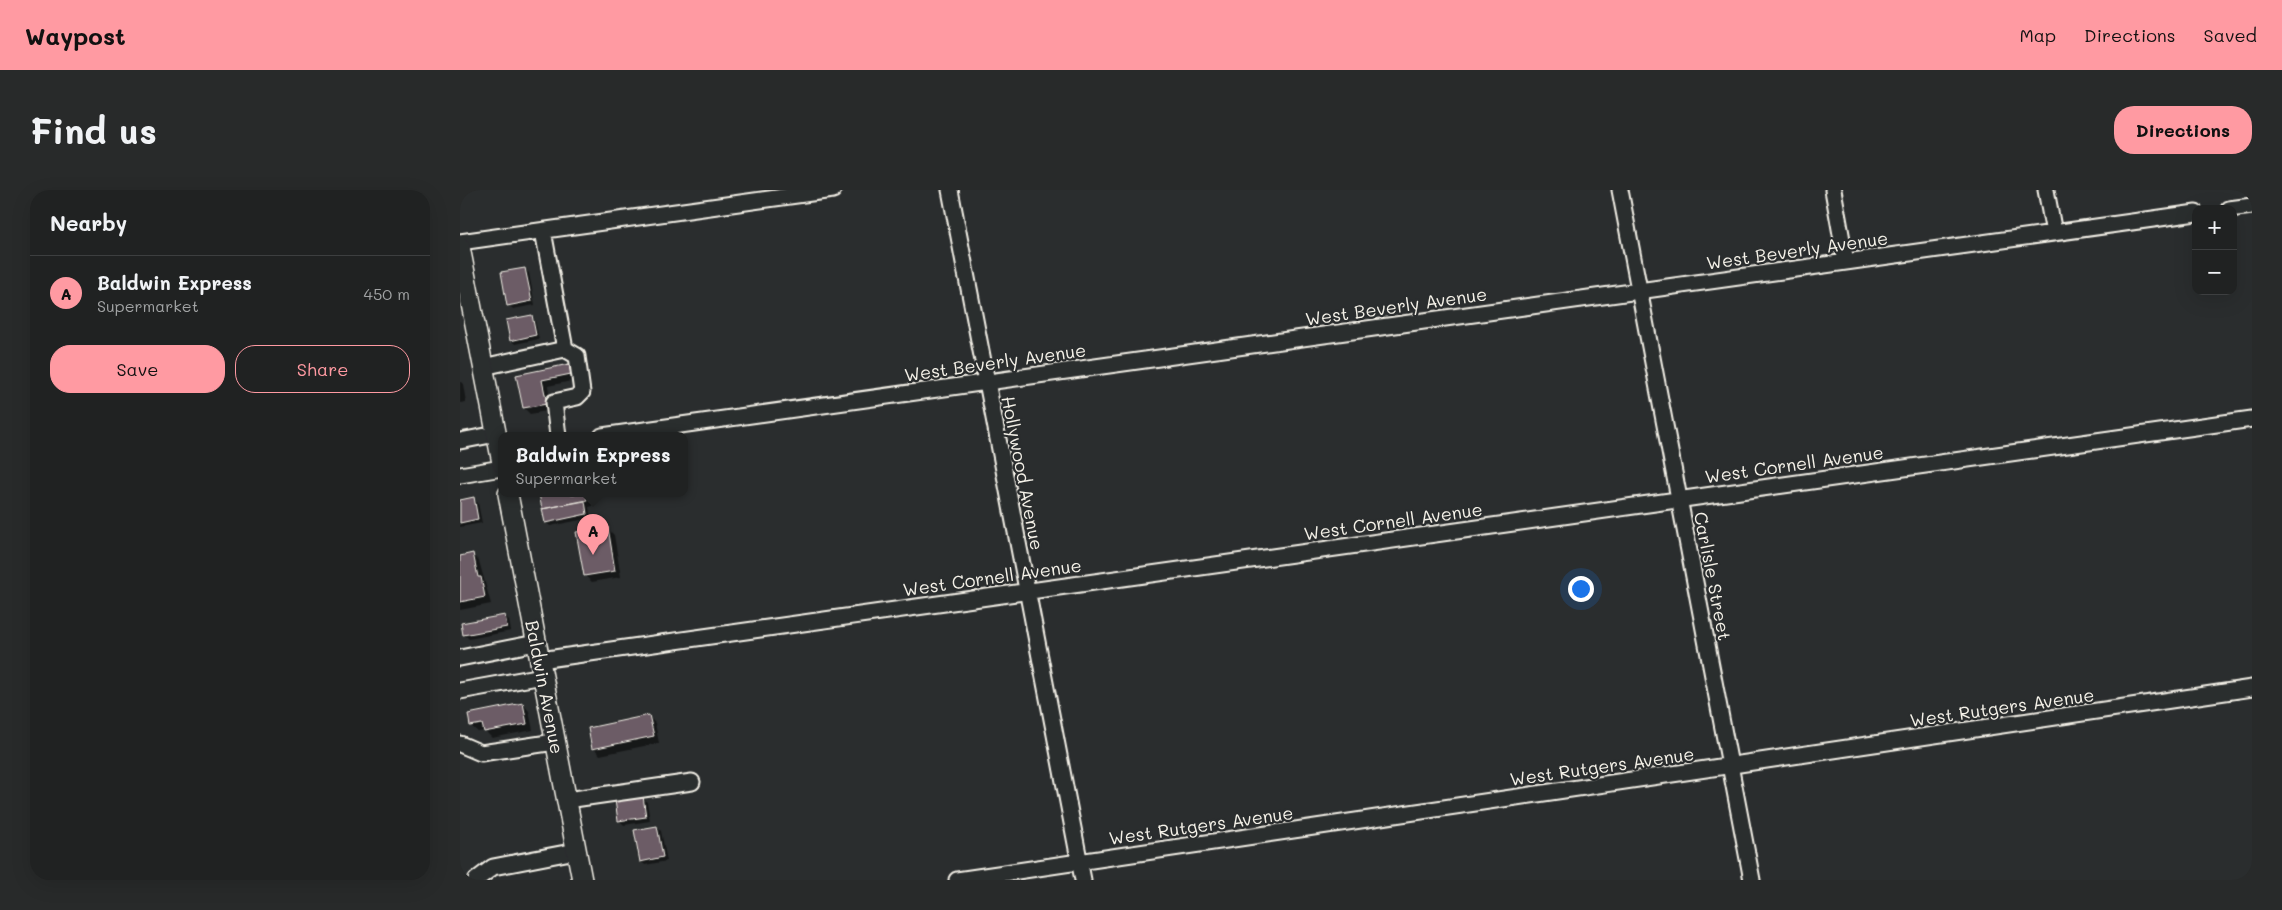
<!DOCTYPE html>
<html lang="en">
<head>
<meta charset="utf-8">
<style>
	body { margin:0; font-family:Mali,sans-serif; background:#282a2a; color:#f1f3f6 }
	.controls { position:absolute; right:15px; top:15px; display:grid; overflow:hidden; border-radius:10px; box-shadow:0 5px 20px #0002 }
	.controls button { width:45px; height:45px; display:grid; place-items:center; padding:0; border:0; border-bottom:1px solid #3d3f40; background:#202222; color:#f1f3f6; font:25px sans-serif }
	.you { position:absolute; left:1120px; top:398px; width:18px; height:18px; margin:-12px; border:4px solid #fff; border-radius:50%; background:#1a73e8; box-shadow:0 0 0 8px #1a73e833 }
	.badge { display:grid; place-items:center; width:32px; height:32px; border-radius:50%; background:#ff9aa2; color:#111; font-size:16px; font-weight:700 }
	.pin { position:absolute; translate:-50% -41px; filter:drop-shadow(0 1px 2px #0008) }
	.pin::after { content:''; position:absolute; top:26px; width:18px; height:15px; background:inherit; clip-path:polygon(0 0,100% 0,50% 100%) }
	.popup { position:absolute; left:38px; top:242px; width:190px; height:65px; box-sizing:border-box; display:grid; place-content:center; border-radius:10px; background:#202222; filter:drop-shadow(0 1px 4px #0005); font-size:16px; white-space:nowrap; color:#a2a4a5 }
	.popup b { font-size:19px; color:#f1f3f6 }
	.popup::after { content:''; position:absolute; left:50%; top:100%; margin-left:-10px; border:10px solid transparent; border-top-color:#202222 }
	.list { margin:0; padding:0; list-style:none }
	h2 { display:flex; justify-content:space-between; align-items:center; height:65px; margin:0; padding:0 20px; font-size:21px }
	h2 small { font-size:16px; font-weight:400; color:#a2a4a5 }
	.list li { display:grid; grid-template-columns:32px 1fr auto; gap:15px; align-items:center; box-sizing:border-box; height:75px; padding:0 20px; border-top:1px solid #3d3f40 }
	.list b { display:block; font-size:19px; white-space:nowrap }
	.list p { margin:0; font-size:16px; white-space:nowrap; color:#a2a4a5 }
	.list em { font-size:16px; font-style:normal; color:#a2a4a5 }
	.actions { display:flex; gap:10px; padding:15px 20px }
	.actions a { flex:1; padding:11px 0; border:1px solid #ff9aa2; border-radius:20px; text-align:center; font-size:18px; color:#ff9aa2 }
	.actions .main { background:#ff9aa2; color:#111 }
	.map { position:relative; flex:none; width:1792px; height:690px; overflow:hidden; border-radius:20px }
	header { display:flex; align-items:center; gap:30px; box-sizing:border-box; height:70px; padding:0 25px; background:#ff9aa2; color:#111 }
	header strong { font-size:24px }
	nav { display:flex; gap:28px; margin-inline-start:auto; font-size:18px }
	.intro { display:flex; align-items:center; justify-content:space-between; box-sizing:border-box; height:120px; padding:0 30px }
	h1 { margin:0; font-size:35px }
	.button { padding:12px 22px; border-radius:20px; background:#ff9aa2; color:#111; font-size:18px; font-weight:700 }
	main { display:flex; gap:30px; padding:0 30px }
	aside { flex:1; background:#202222; border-radius:20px; box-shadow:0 5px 20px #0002 }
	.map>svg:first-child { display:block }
	.shadow { fill:#0007; fill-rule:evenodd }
	.building { fill:#6c5c66; stroke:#f4f1e8 }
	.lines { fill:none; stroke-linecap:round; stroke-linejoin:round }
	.minor-casing { stroke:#f4f1e8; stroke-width:19 }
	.major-casing { stroke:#f4f1e8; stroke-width:22 }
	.minor { stroke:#2a2d2e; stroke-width:15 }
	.major { stroke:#2a2d2e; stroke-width:19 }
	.labels { text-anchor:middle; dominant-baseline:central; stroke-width:4.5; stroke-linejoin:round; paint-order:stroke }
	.street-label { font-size:18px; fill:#f4f1e8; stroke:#2a2d2e }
</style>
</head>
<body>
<header>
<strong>Waypost</strong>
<nav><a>Map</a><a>Directions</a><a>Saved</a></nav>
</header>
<div class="intro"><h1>Find us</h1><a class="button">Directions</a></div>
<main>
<aside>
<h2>Nearby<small></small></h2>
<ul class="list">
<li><span class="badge">A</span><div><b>Baldwin Express</b><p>Supermarket</p></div><em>450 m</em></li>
</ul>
<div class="actions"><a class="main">Save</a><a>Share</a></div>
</aside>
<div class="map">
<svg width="1792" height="690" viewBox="0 0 1792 690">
	<rect width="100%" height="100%" fill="#2a2d2e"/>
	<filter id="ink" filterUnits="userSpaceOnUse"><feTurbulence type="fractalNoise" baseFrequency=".02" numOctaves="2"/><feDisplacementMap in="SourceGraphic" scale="10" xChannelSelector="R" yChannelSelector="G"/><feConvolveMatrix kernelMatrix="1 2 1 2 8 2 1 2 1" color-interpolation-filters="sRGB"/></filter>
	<g filter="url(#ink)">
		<path class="shadow" d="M64,79L69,83L75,115L53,119L49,115Z
			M71,126L75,131L79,149L55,154L51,150Z
			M108,176L115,182L116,190L88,196L92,220L70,224L64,218L57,186ZM109,181H111L113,190H111Z
			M0,191L3,194L6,212L0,213Z
			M81,304H131L133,316L129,317L131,328L90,336L86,332Z
			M13,309L18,313L22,333L0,337V311Z
			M147,338L154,345L161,387L132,392L125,386L118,343Z
			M13,365L19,371L31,414L0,420V367Z
			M45,426L49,430L51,441L9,449L4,444Z
			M63,514L69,521L73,540L32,548L25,541L18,542L11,536L9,525Z
			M189,527L195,533L199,553L140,565L134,558Z
			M182,607L187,612L190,631L164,635L160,631Z
			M197,637L201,641L207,671L185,675L181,671Z"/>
		<path class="building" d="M65,78L72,111L47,116L41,82Z
			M72,125L76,145L50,151L46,130Z
			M109,174L111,184L82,190L87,214L63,218L56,185Z
			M79,304H126L127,310L82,319Z
			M14,307L18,329L0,333V310Z
			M125,311L127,324L85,333L82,319Z
			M148,337L155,381L124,386L116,342Z
			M13,363L18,387H21L25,407L0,412V366Z
			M45,425L47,437L3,445L1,433Z
			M63,513L67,534L24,542L22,534L10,536L8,524Z
			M189,525L194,546L132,559L128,538Z
			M183,606L186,627L158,631L155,610Z
			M197,636L203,667L180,672L174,640Z"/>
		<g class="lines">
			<defs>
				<path id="minor" d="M490,0L623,690
					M1160,0L1292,690
					M1373,0L1386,72
					M1586,0L1594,43
					M1769,19L1792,16
					M0,52L373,0
					M23,177L105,159L83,41
					M98,246L94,212L117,207L122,202L117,166L105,159
					M142,246L1736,23
					M0,251L36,244
					M0,285L42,278
					M0,468L76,453
					M80,470L1792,229
					M0,501L83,486
					M0,554L21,563L95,552
					M107,610L232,592
					M16,690L33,677L116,661
					M497,690L1792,498"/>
				<path id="major" d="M0,57L42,273
					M48,304L122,690"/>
			</defs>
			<use href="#minor" class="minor-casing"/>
			<use href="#major" class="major-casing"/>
			<use href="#minor" class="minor"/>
			<use href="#major" class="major"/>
		</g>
	</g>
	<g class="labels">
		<g class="street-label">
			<text transform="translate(1337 60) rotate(-8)">West Beverly Avenue</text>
			<text transform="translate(936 116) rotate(-8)">West Beverly Avenue</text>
			<text transform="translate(535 172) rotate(-8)">West Beverly Avenue</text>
			<text transform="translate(1334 274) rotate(-8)">West Cornell Avenue</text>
			<text transform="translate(563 283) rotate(79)">Hollywood Avenue</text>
			<text transform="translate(933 331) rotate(-8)">West Cornell Avenue</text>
			<text transform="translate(1253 386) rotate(79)">Carlisle Street</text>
			<text transform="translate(532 387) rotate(-8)">West Cornell Avenue</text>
			<text transform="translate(85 497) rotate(79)">Baldwin Avenue</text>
			<text transform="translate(1542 517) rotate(-8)">West Rutgers Avenue</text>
			<text transform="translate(1142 576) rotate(-8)">West Rutgers Avenue</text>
			<text transform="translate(741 635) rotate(-8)">West Rutgers Avenue</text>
		</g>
	</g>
</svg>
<div class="controls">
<button>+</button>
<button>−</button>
</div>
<div class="you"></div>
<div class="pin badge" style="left:133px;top:365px">A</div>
<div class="popup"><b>Baldwin Express</b>Supermarket</div>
</div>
</main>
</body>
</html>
